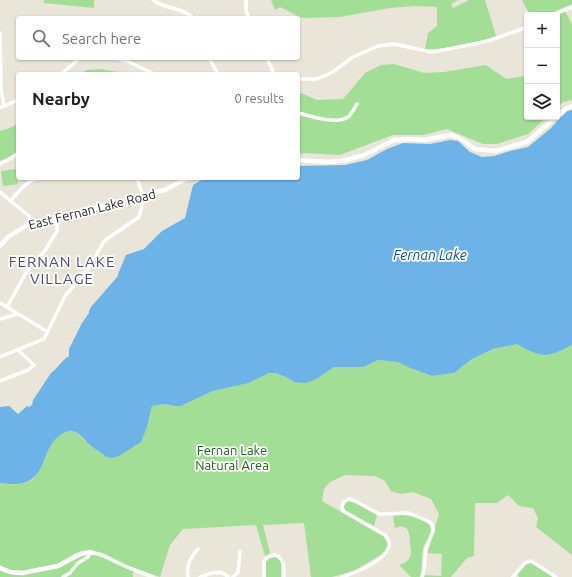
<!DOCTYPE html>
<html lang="en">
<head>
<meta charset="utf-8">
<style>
	body { margin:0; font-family:Ubuntu,sans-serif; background:#f6f6f6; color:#202124 }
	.controls { position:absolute; right:12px; top:12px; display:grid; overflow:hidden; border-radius:4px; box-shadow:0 1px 3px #0004 }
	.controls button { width:36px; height:36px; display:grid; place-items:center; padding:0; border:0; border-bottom:1px solid #e0e0e0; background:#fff; color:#202124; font:20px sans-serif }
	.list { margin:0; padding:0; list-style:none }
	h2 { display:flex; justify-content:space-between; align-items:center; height:52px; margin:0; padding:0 16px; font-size:17px }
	h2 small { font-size:13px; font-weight:400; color:#757577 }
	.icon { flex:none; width:22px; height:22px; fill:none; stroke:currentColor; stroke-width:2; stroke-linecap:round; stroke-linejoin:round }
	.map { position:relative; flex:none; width:572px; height:577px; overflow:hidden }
	.search { position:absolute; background:#fff; box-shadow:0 1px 3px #0004; left:16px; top:16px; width:284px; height:44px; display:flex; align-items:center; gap:10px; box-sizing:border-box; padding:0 14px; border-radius:4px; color:#757577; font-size:15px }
	.panel { position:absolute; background:#fff; box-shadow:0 1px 3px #0004; left:16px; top:72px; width:284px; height:108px; border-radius:4px }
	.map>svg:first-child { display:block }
	.green { fill:#a3de96 }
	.water { fill:#6eb3e8 }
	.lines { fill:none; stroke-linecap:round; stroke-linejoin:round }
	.street { stroke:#fff; stroke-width:3.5 }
	.secondary { stroke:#fff; stroke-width:4.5 }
	.labels { text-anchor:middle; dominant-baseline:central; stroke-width:3.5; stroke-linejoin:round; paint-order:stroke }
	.street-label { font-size:13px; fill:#272727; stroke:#fff }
	.park-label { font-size:13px; fill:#1e5e1c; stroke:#fff }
	.water-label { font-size:14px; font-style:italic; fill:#134f8f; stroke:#fff }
	.quarter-label { font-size:15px; letter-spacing:1px; fill:#4a4a74; stroke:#fff }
</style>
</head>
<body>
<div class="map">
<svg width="572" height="577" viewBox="0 0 572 577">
	<rect width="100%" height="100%" fill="#e9e5d8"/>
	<path class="green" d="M44,0H94V8L44,3Z
		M271,0H458L451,4L453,8L469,0H485L496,36C480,42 441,51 425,49L428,33L437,26V7L415,6L390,8L340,17L302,18L280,7L275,10Z
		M522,0H572V4L546,15H530Z
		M565,11L572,24V100L563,102L557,108V15Z
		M394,64L424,73L444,72L486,65L506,79L525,76L527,72V117H547L528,134L497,144H483L447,129L423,135H393L340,155L305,153L298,154V94L301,93L317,100L343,99L365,73L381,65Z
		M100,69L124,73L126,74H80L87,70Z
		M18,124V151L10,157L0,161V131L7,129Z
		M16,169L18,184L3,186L1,171Z
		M517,344C542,359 547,358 572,345V555L536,527L538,518L533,508L519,506L508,495L497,503H475L474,556L467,558L451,577H424L425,575L441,576L442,554L427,553L439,514L431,499L413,492L401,494L391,491L385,481L375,476L345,475L330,482L324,489L322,501L383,536L388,544L384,553L357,569L347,573L332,577H311L304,523L263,525L270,553L265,556L256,525L183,529L170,545L160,577L128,566L105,554L91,550L76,553L57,564L23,571L10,570L0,565V483C10,485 28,486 35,477C44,465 55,420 77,433C83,437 86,442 91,446C96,450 101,452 106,457C118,459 124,449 136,446L147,427L152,406L166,404L173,406H181L213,391L249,383L269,373H275L286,377L294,382L318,378L334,367H362L378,360L398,362L410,368L432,376L454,373L472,359L493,349Z
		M347,501H353L377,515L374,526L346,511L344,507Z
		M403,515C411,516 432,520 431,531C430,537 425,542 423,549C421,558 423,568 420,577H411L399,565C402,564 406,562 408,560C412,556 411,550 410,544C410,534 409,522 395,528L393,516Z
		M89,554L96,555L133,571V577H0V570L14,575H22L60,567L82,556Z
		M275,557L279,559L281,563V577H266V562L269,559Z
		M530,562L533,563L553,577H519L517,574L526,564Z"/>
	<path class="water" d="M572,110V345C547,358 542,359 517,344L493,349L472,359L454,373L432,376L410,368L398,362L378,360L363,367H334L318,378L306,383L294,382L286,377L275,373H269L249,383L213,391L181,406H173L166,404L152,406L147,427L141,442L119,456L112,458L106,457C101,452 96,450 91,446C85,441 80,432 72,431C68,430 63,433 60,435C40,451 47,481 18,484C12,484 6,484 0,483V407L9,406L18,414L27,406L29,407L32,405L33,400L51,373C58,368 61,361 69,356V349L82,323L89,313V311L91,307L118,276V274L126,255L144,249L162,231L185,218L193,185L205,178H298V166L345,165L367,160L387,149L403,143L430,144L450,140L458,141L470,152L482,157L494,156L510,151L528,147L550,129L567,111Z"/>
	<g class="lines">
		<path class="street" d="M153,0C165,9 182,7 193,18
			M246,0V11L249,18
			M553,15L572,7
			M0,33L1,88L4,106
			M114,58L127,61L154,74
			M209,58L218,74
			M267,58L274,74
			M61,74L80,58
			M298,79H316L325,76L334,71L353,57L378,46L394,44L431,52L443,50L488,41L527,27
			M0,108L18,100
			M298,113C311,116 336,125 348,117C352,114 354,108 357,104
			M0,164L18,154
			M0,192L29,216L32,223
			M10,201L24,186L35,178
			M0,303L48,332
			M7,307L27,271L44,252L57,231V226L54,217
			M0,319L18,314
			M0,357L44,339L65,296L89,268L104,241L139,217L142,205L143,196L137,178
			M0,381L28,370L34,365L18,350
			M63,577L70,573L78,563L88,557L90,552L102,555L127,567L153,577
			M188,577C186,566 190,557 198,549
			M200,577C210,574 220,568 228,577
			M233,577L238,572L240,551
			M264,577V561C268,555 278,552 282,561C284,565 284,572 284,577
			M342,577C355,573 404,554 385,535L343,511L342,507L343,502L349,499L355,501L379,514L409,513L430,522L433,526V531L426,549L424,570L422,577
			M513,577L525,563L531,561L556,577"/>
		<path class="secondary" d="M557,116L566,109L572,106
			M298,160L327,162L341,161L362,156L394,140L408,139L424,140L451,135L461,139L475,149L495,151L527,142L556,117
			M0,246L8,237L27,225L165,190L187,178
			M0,568L10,572L22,573L58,566L80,554L90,552"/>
	</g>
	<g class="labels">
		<g class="street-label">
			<text transform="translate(92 209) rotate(-14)">East Fernan Lake Road</text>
		</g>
		<g class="park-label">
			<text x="232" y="450">Fernan Lake<tspan x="232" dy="15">Natural Area</tspan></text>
		</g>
		<g class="water-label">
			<text x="430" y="255">Fernan Lake</text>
		</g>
		<g class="quarter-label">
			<text x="62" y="261">FERNAN LAKE<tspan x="62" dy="17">VILLAGE</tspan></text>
		</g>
	</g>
</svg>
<div class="controls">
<button>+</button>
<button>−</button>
<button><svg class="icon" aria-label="layers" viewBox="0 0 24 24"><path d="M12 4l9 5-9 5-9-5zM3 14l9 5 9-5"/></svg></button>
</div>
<div class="search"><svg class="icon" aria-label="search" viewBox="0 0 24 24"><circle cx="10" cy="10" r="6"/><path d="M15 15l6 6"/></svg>Search here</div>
<section class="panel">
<h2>Nearby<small>0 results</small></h2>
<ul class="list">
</ul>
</section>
</div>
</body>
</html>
